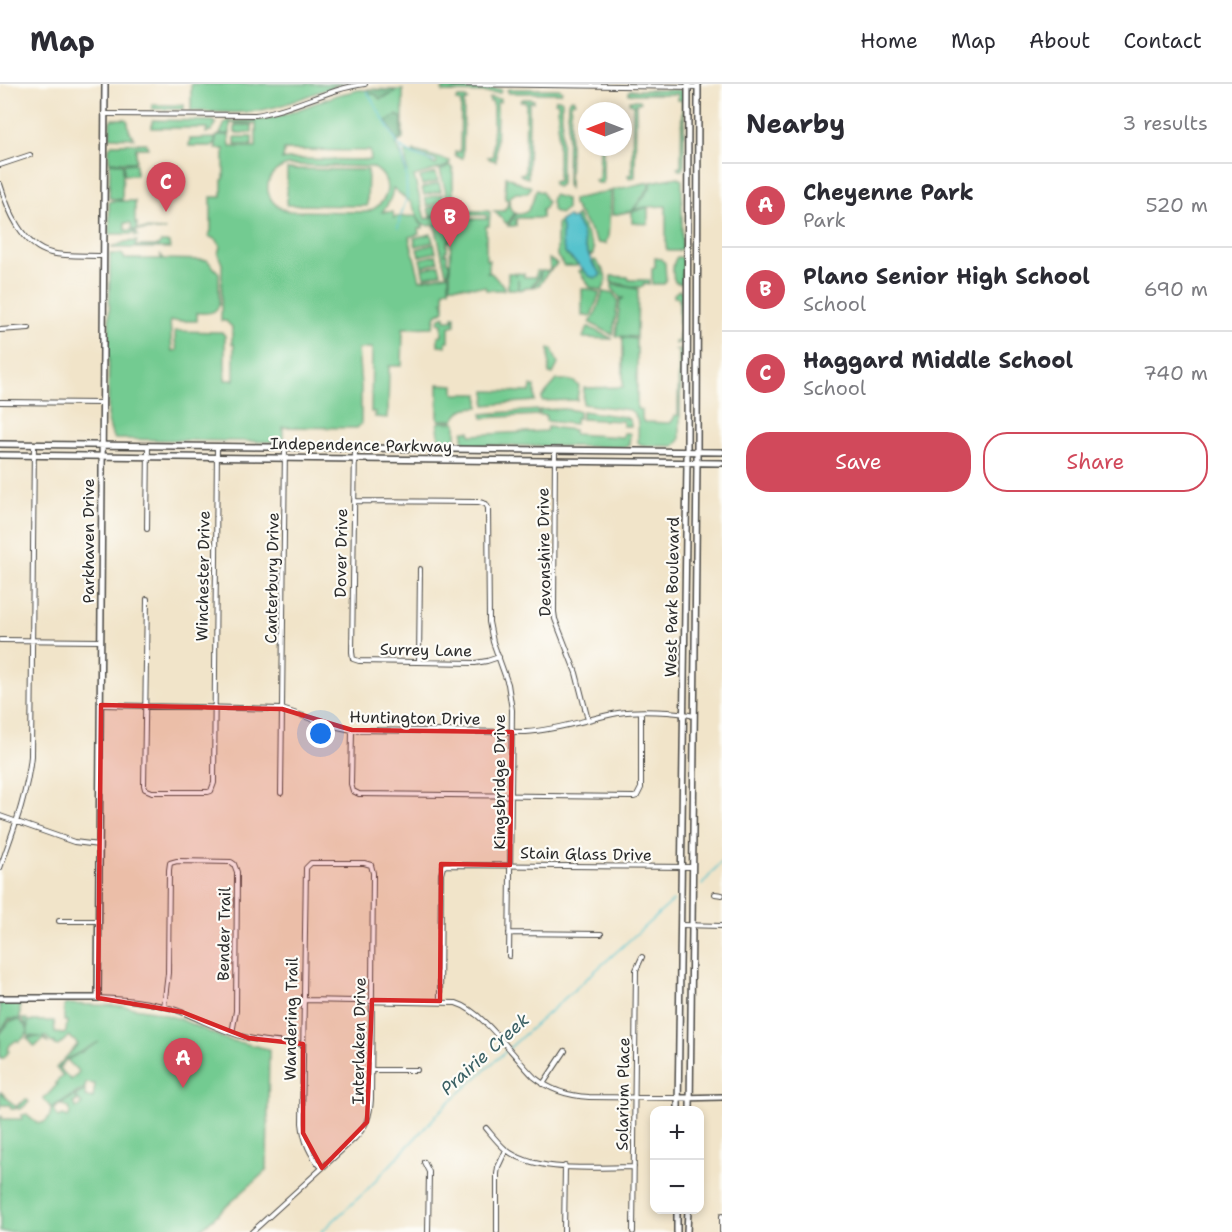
<!DOCTYPE html>
<html lang="en">
<head>
<meta charset="utf-8">
<style>
	body { margin:0; font-family:"Shantell Sans",sans-serif; background:#f2f2f3; color:#2b2b33 }
	.controls { position:absolute; right:18px; bottom:18px; display:grid; overflow:hidden; border-radius:12px; box-shadow:0 3px 9px #0003 }
	.controls button { width:54px; height:54px; display:grid; place-items:center; padding:0; border:0; border-bottom:2px solid #e1e1e2; background:#fff; color:#2b2b33; font:30px sans-serif }
	.compass { position:absolute; left:578px; top:18px; width:54px; height:54px; border-radius:50%; background:#fff; box-shadow:0 3px 9px #0003; rotate:270deg }
	.you { position:absolute; left:321px; top:650px; width:21px; height:21px; margin:-15px; border:4px solid #fff; border-radius:50%; background:#1a73e8; box-shadow:0 0 0 9px #1a73e833 }
	.badge { display:grid; place-items:center; width:39px; height:39px; border-radius:50%; background:#d1495b; color:#fff; font-size:20px; font-weight:700 }
	.pin { position:absolute; translate:-50% -50px; filter:drop-shadow(0 2px 3px #0008) }
	.pin::after { content:''; position:absolute; top:32px; width:21px; height:18px; background:inherit; clip-path:polygon(0 0,100% 0,50% 100%) }
	.list { margin:0; padding:0; list-style:none }
	h2 { display:flex; justify-content:space-between; align-items:center; height:78px; margin:0; padding:0 24px; font-size:26px }
	h2 small { font-size:20px; font-weight:400; color:#7c7c81 }
	.list li { display:grid; grid-template-columns:39px 1fr auto; gap:18px; align-items:center; box-sizing:border-box; height:84px; padding:0 24px; border-top:2px solid #e1e1e2 }
	.list b { display:block; font-size:22px; white-space:nowrap }
	.list p { margin:0; font-size:20px; white-space:nowrap; color:#7c7c81 }
	.list em { font-size:20px; font-style:normal; color:#7c7c81 }
	.actions { display:flex; gap:12px; padding:18px 24px }
	.actions a { flex:1; padding:14px 0; border:2px solid #d1495b; border-radius:24px; text-align:center; font-size:21px; color:#d1495b }
	.actions .main { background:#d1495b; color:#fff }
	.map { position:relative; flex:none; width:722px; height:1148px; overflow:hidden }
	header { display:flex; align-items:center; gap:36px; box-sizing:border-box; height:84px; padding:0 30px; background:#fff; border-bottom:2px solid #e1e1e2 }
	header strong { font-size:28px }
	nav { display:flex; gap:33px; margin-inline-start:auto; font-size:21px }
	main { display:flex }
	aside { flex:1; background:#fff }
	.map>svg:first-child { display:block }
	.green { fill:#73cb91; stroke:#4f7b5e; stroke-width:1.5; fill-rule:evenodd }
	.forest { fill:#5eaf7b; stroke:#446d53; stroke-width:1.5 }
	.water { fill:#56c3cd; stroke:#40777c; stroke-width:1.5 }
	.lines { fill:none; stroke-linecap:round; stroke-linejoin:round }
	.stream { stroke:#56c3cd; stroke-width:1.5 }
	.street-casing { stroke:#494743; stroke-width:6 }
	.secondary-casing { stroke:#494743; stroke-width:8 }
	.street { stroke:#fff; stroke-width:4 }
	.secondary { stroke:#fff; stroke-width:5 }
	.marked { fill:#d62828; fill-opacity:0.2; stroke:#d62828; stroke-width:4.5; stroke-linejoin:round }
	.labels { text-anchor:middle; dominant-baseline:central; stroke-width:4.5; stroke-linejoin:round; paint-order:stroke }
	.street-label { font-size:16px; fill:#2b2b2b; stroke:#fdfcf7 }
	.water-label { font-size:18px; font-style:italic; fill:#3a6064; stroke:#fdfcf7 }
</style>
</head>
<body>
<header>
<strong>Map</strong>
<nav><a>Home</a><a>Map</a><a>About</a><a>Contact</a></nav>
</header>
<main>
<div class="map">
<svg width="722" height="1148" viewBox="0 0 722 1148">
	<rect width="100%" height="100%" fill="#fdfcf7"/>
	<filter id="ink" filterUnits="userSpaceOnUse"><feTurbulence type="fractalNoise" baseFrequency=".0167" numOctaves="2"/><feDisplacementMap in="SourceGraphic" scale="12" xChannelSelector="R" yChannelSelector="G"/><feConvolveMatrix kernelMatrix="1 2 1 2 8 2 1 2 1" color-interpolation-filters="sRGB"/></filter>
	<filter id="wash" filterUnits="userSpaceOnUse"><feTurbulence type="fractalNoise" baseFrequency=".008" numOctaves="4" result="noise"/><feDisplacementMap in="SourceGraphic" scale="24" xChannelSelector="R" yChannelSelector="G"/><feGaussianBlur stdDeviation="1.35" result="paint"/><feColorMatrix in="noise" values="0 0 0 0 0 0 0 0 0 0 0 0 0 0 0 0 0 1.4 0 .05"/><feComposite in="paint" operator="in"/></filter>
	<g filter="url(#wash)">
		<rect width="100%" height="100%" fill="#f1e4c9"/>
		<path class="green" d="M191,0H343C318,6 295,19 271,24C245,31 217,28 191,27Z
			M444,4L500,5L501,6L500,9L443,8L442,6Z
			M509,5H559L562,7L561,9H509L507,6Z
			M359,6H403V55L396,60L403,75L405,88L407,87L405,69L407,68L430,77L433,80L436,81L437,78L436,76L413,69L414,67L450,77V79L445,83L414,92L425,135L450,129V137L429,142L421,139L411,119L393,104C392,113 389,120 382,128H393L394,134L395,133L416,132L419,139L423,141V144L418,145L419,150L409,153L420,196L449,190V205L444,206V216L442,217L444,218V226L436,231L433,243L403,244L402,282H389L388,328L387,329V334L375,333V328H371L372,264L358,265L361,303V340L357,344L283,343V358L115,355L112,351L108,337L110,170H122L125,175H162L160,170L164,175L207,176L219,189V221C215,231 205,229 197,229V237H170L172,267L177,266L175,257V247L222,248L225,252V296H234V260H232V243L226,237H221L222,180L218,170L220,162L217,156L208,152L211,147V113H222V96L224,95V65H216V53L219,51H229L230,63H256V39H230V50H220L225,39L228,37L262,36L284,31L337,11ZM284,66L370,67L371,76L288,75L281,76L283,75ZM288,81L372,83C395,94 390,121 366,128L287,127C261,118 261,88 288,81Z
			M630,6H680L684,9V82L682,86H679L677,84L681,83L682,16H678V10H629V7Z
			M458,14H466L468,16L464,18L463,74L458,73L455,71V68H460L461,18L456,17Z
			M491,14L501,15L500,18H497L496,77L490,75L488,73L493,72V18H490L489,15Z
			M523,15H531L534,16V18H529L528,94L522,92L520,90L525,89L526,18L521,17Z
			M556,15H559L562,17L561,100L557,103L553,100V97H558V19L555,18Z
			M573,15L575,18L571,19L569,104L567,101L568,18L569,16Z
			M630,16H639L641,18L636,20L635,93L629,94L628,91L632,90L633,20L629,19Z
			M152,21H184V25H152Z
			M112,35H126L128,38L129,46L134,54L110,53V37Z
			M153,36L213,37L216,40L212,47L206,49L207,44H152V37Z
			M235,41H252V49H235Z
			M235,53H252V61H235Z
			M215,54V61L213,62H189L190,55Z
			M146,59L148,64H136V77L134,78H110L109,77V64L113,60Z
			M600,63H603V99H597L595,97L599,95Z
			M110,79L123,80L122,116L109,114Z
			M134,79L136,80V91H124V80Z
			M449,81L453,85V127L451,128L440,86L446,84Z
			M287,85L368,86L367,122L287,121Z
			M436,89L438,97L422,101L420,93Z
			M506,92L523,101L530,102L531,104L527,109H516L510,113C509,119 508,125 515,129L507,140L494,127H504L505,124L507,123L508,115H505Z
			M678,93L682,96V165L678,167H669L667,166L666,163V122L645,123L634,126L650,104L651,98Z
			M649,98V104L632,127L612,131L613,106Z
			M439,99L441,107L424,111L422,104Z
			M536,106L542,108L547,118L545,124L542,126V134H518L516,135V142H508L516,130C531,132 532,118 536,106Z
			M611,107L608,155L606,156V160L598,159L573,120V115Z
			M442,110L444,117L427,122L425,114Z
			M553,111L566,115V125L560,130L553,127L551,117Z
			M111,117H135V140L137,139V145L166,146H136L138,152H135V146H132L131,139H125V146L134,147L133,150H110L109,118Z
			M445,120L447,128L430,132L428,124Z
			M645,124H648V140L632,139V128Z
			M458,127H488L490,128L489,142H486V176H489V188L486,189H491L505,203L504,206H486L485,203L450,202L451,135H487L486,131H458Z
			M577,131L594,165L593,170L590,172L585,163L581,146L574,134Z
			M560,137C565,148 559,161 567,171C570,175 575,177 578,181L576,182H564L557,172V140Z
			M450,138L449,158H447V167H445V170H447V178H449V188L446,189L435,141Z
			M431,150L433,158L416,162L414,154Z
			M137,157L135,162H158L161,158H167L168,159H169L170,164H135V162L133,164H111L125,158Z
			M434,160L436,168L419,172L417,165Z
			M436,171L438,178L422,183L420,175Z
			M677,173H681L683,176L682,199L681,200L675,198C672,192 672,179 677,173Z
			M655,174L661,175L665,179L666,197L664,200H652V184L655,183Z
			M549,175L557,180C554,183 549,187 546,191C541,198 542,202 532,203L540,195L541,187H548L550,186Z
			M595,176C605,187 610,193 602,207L590,203L579,187L583,185L585,188L601,190L592,178Z
			M439,181L441,189L424,193L422,185Z
			M536,187H539V193L530,203L519,206L518,195V205H508V189H516V192L517,189L524,190V193H536Z
			M611,192L628,193L629,196H649V200H644L642,203H635L611,198Z
			M612,200L638,205L637,245H636V253L616,252L620,216L624,214H620L612,204Z
			M582,205H589L600,209L591,232H582Z
			M679,206L682,207V258L675,260V258L679,257V214L674,213V210Z
			M603,208L610,209L612,208L618,216L613,251L590,239L596,228Z
			M445,232V236H453V232H455V241L449,243V257H446V262L438,261V252L442,251V239H438L440,234Z
			M588,243H589L613,255L584,254L583,253Z
			M621,253L636,255V264H637V325L642,326V335L644,338L670,339L673,336L674,332L678,331L679,267L674,266L680,265L682,267L680,318V356L674,362H642L638,358C638,346 641,334 630,326L583,320L584,304L623,303V256Z
			M549,264L552,265L558,280L553,290H549Z
			M557,296C566,296 573,295 579,302L577,316L542,317V313Z
			M438,300L454,301V309L455,310H479V323C465,324 462,323 454,336H440L438,335Z
			M531,302H535V317L485,321L486,307L530,308Z
			M564,325L579,327V334H575V340L546,337V331H540V326Z
			M538,326V331L483,334L482,330Z
			M582,327L625,333L630,336L631,342H623V337L582,335Z
			M440,338H454L456,339V355L454,360L441,361L439,358L438,340Z
			M548,343L574,346V350L623,353L624,349H629L630,350L629,361L625,363L468,361C462,359 463,354 463,348L464,347H470L471,351L546,347Z
			M0,919L19,920L20,922V935H9L0,948Z
			M67,920L122,922L153,927L180,935L225,955L269,965L267,1086L198,1148H0V1032H2V1035H22V1031L27,1030C29,1032 31,1035 34,1037C44,1043 51,1034 51,1025L58,1022L54,1026L58,1033L63,1031L68,1033L70,1029L69,1023L62,1021H59L74,1012L77,1017L73,1019L76,1024L82,1020L75,1012L85,1006V1012L93,1014L95,1000L86,999L85,1004L51,1024L43,1014C50,1011 51,1006 57,1001L55,999L63,992L56,984L78,960L69,952L58,962L55,961V958L52,959L46,952H43L48,958V959L43,955L35,963L27,954L41,953L28,952V947C27,952 23,954 19,958L17,956L10,961L8,966L9,967L4,974H0V950L10,937L20,936L28,946V937L27,943L22,935H27L28,937H54L55,949L64,950L66,948L67,937H64V922ZM99,958L67,976L79,988L71,996L59,984L67,975Z
			M0,1008H1L16,1023L21,1018L19,1022L26,1015L29,1018L21,1025H18L17,1023L15,1025H11L10,1021H1L0,1025Z"/>
		<path class="forest" d="M368,5L394,6L395,9L380,15L375,10H370L367,7Z
			M397,31L402,34L401,54L397,57L386,37Z"/>
		<path class="water" d="M568,132L570,135L574,134L581,146L585,163L593,180L601,190L599,193L595,194L589,192L583,185L565,169L562,159V144L560,137Z"/>
		<g class="lines">
			<path class="stream" d="M367,7L399,62L414,71L434,78
				M401,64L406,88L407,114
				M401,131L406,116
				M398,144L400,133
				M702,801L719,780L722,778
				M321,1148L365,1108L447,1020L673,817"/>
		</g>
	</g>
	<g filter="url(#ink)">
		<g class="lines">
			<defs>
				<path id="street" d="M451,0L698,3
					M104,30L255,31C293,26 326,5 365,0
					M0,81L30,71
					M0,100C8,126 22,162 51,169C68,173 87,171 103,172
					M0,246L29,244
					M0,318L102,319
					M355,363L352,568L353,575L359,577L475,579L487,577L499,573
					M555,367L554,528L555,535L576,589L588,636
					M354,417L479,418L486,420L488,424L489,538L493,558L508,600L512,626L509,872
					M147,445L148,362
					M147,515L144,701L145,705L152,708H208L211,707L214,699L217,363
					M0,556L101,557
					M419,578L420,485
					M101,621L282,625L333,642L352,646L526,648C558,646 587,635 618,629C637,626 676,627 694,632
					M352,646L351,700L353,707L359,710L634,713L637,712L641,704V628
					M281,709L285,363
					M0,732L74,758L99,761
					M0,784C13,747 27,712 31,672L34,361
					M715,810L722,811
					M59,837H98
					M681,841L722,842
					M509,849L601,850
					M98,914C127,915 157,918 184,929C206,938 226,949 248,954C266,958 285,959 303,960
					M304,916L456,919C483,927 513,972 534,993C550,1006 567,1012 589,1013L679,1014
					M440,917L441,790L443,783L446,781L692,783
					M164,923L168,889L169,786L170,779L177,777L231,778L234,780L237,788L236,927L232,949
					M371,986H417
					M543,1000L565,967
					M486,1044C492,1051 498,1059 505,1065C536,1090 596,1083 634,1083
					M424,1078L429,1088L428,1148
					M252,1148L355,1054C367,1042 370,1031 371,1015L373,789L371,781L364,779H311L306,784L302,1039C304,1058 310,1071 322,1084
					M497,1148V1090L498,1083L506,1066
					M564,1148L565,1082
					M633,1148L636,886L642,873
					M722,1148V1132"/>
				<path id="secondary" d="M0,360L722,368
					M0,371L722,379
					M0,914H98L105,0
					M679,1014L722,1013
					M678,1026L687,379L688,0
					M690,1026L697,379L698,0
					M677,1148V1126
					M687,1148L688,1126"/>
			</defs>
			<use href="#street" class="street-casing"/>
			<use href="#secondary" class="secondary-casing"/>
			<use href="#street" class="street"/>
			<use href="#secondary" class="secondary"/>
		</g>
	</g>
	<path class="marked" d="M101,621L282,625L352,646L512,648L510,781L441,780L440,917L372,916L367,1038L322,1084L303,1049V960L248,954L182,928L98,914Z"/>
	<g class="labels">
		<g class="street-label">
			<text transform="translate(361 361) rotate(1)">Independence Parkway</text>
			<text transform="translate(88 457) rotate(-90)">Parkhaven Drive</text>
			<text transform="translate(544 468) rotate(-91)">Devonshire Drive</text>
			<text transform="translate(341 469) rotate(-89)">Dover Drive</text>
			<text transform="translate(203 492) rotate(-89)">Winchester Drive</text>
			<text transform="translate(272 494) rotate(-89)">Canterbury Drive</text>
			<text transform="translate(672 513) rotate(-89)">West Park Boulevard</text>
			<text transform="translate(426 566) rotate(1)">Surrey Lane</text>
			<text transform="translate(415 634) rotate(1)">Huntington Drive</text>
			<text transform="translate(499 698) rotate(-90)">Kingsbridge Drive</text>
			<text transform="translate(586 770) rotate(1)">Stain Glass Drive</text>
			<text transform="translate(224 850) rotate(-89)">Bender Trail</text>
			<text transform="translate(291 935) rotate(-89)">Wandering Trail</text>
			<text transform="translate(359 957) rotate(-89)">Interlaken Drive</text>
			<text transform="translate(623 1010) rotate(-89)">Solarium Place</text>
		</g>
		<g class="water-label">
			<text transform="translate(485 970) rotate(-42)">Prairie Creek</text>
		</g>
	</g>
</svg>
<div class="controls">
<button>+</button>
<button>−</button>
</div>
<svg class="compass" viewBox="-18 -18 36 36"><path d="M0-13l5 13h-10z" fill="#e53935"/><path d="M0 13l5-13h-10z" fill="#7c7c81"/></svg>
<div class="you"></div>
<div class="pin badge" style="left:183px;top:1004px">A</div>
<div class="pin badge" style="left:450px;top:163px">B</div>
<div class="pin badge" style="left:166px;top:128px">C</div>
</div>
<aside>
<h2>Nearby<small>3 results</small></h2>
<ul class="list">
<li><span class="badge">A</span><div><b>Cheyenne Park</b><p>Park</p></div><em>520 m</em></li>
<li><span class="badge">B</span><div><b>Plano Senior High School</b><p>School</p></div><em>690 m</em></li>
<li><span class="badge">C</span><div><b>Haggard Middle School</b><p>School</p></div><em>740 m</em></li>
</ul>
<div class="actions"><a class="main">Save</a><a>Share</a></div>
</aside>
</main>
</body>
</html>
